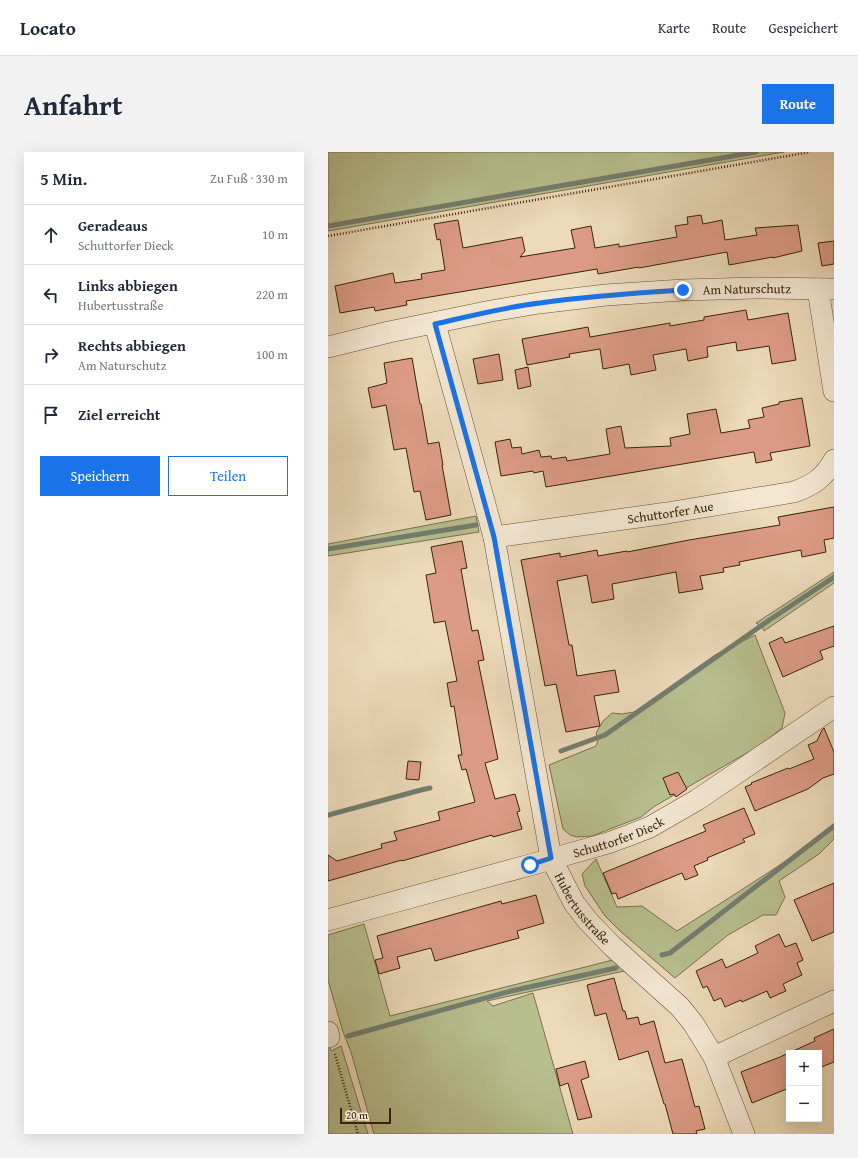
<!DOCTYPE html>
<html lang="de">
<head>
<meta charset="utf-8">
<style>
	body { margin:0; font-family:"Gentium Book Plus",serif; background:#f2f2f3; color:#1f2937 }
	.controls { position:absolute; right:12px; bottom:12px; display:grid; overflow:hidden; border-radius:0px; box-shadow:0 4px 16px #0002 }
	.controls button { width:36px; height:36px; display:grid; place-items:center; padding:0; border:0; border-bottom:1px solid #e0e1e3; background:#fff; color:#1f2937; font:20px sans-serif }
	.scale { position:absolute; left:12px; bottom:10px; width:51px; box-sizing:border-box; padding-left:4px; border:2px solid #3a240b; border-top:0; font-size:11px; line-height:14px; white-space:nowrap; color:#3a240b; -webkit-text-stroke:3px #f3e7d2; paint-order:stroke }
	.stop { position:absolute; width:12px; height:12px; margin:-9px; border:3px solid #1a73e8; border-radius:50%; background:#fff }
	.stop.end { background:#1a73e8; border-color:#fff; box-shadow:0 1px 4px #0008 }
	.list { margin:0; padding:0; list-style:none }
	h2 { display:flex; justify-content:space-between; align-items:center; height:52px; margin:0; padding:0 16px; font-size:17px }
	h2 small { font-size:13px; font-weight:400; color:#747a83 }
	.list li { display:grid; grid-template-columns:26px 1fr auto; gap:12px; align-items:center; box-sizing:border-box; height:60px; padding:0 16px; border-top:1px solid #e0e1e3 }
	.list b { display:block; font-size:15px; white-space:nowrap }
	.list p { margin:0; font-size:13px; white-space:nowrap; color:#747a83 }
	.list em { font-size:13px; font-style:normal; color:#747a83 }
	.actions { display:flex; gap:8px; padding:12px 16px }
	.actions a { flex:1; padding:9px 0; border:1px solid #1a73e8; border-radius:0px; text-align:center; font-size:14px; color:#1a73e8 }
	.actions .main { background:#1a73e8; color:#fff }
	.icon { flex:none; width:22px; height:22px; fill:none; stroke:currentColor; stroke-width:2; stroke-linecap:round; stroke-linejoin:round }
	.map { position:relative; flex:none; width:506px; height:982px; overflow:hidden; border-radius:0px }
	header { display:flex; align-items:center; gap:24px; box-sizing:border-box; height:56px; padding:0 20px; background:#fff; border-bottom:1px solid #e0e1e3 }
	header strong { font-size:19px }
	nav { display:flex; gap:22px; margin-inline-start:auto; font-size:14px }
	.intro { display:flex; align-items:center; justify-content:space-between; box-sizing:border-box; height:96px; padding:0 24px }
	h1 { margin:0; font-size:28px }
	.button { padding:10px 18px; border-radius:0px; background:#1a73e8; color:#fff; font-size:14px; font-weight:700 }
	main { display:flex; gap:24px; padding:0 24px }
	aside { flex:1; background:#fff; border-radius:0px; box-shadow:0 4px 16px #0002 }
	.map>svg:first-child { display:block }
	.green { fill:#b8bf8f; stroke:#79724d }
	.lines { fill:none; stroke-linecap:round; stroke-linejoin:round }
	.stream { stroke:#737e6f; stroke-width:5 }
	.building { fill:#dc9b86; stroke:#3a240b }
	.minor-casing { stroke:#665237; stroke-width:22 }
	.path { stroke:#3a240b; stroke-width:2.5; stroke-dasharray:1 2; stroke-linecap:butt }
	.minor { stroke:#f3e7d2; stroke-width:21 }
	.route { stroke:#1a73e8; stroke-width:5 }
	.labels { text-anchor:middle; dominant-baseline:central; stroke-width:3; stroke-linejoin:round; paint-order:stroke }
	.street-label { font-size:13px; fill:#3a240b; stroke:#f3e7d2 }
</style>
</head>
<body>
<header>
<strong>Locato</strong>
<nav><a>Karte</a><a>Route</a><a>Gespeichert</a></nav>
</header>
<div class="intro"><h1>Anfahrt</h1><a class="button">Route</a></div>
<main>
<aside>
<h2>5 Min.<small>Zu Fuß · 330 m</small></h2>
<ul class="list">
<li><svg class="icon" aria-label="ahead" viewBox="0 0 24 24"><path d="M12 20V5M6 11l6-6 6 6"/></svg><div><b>Geradeaus</b><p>Schuttorfer Dieck</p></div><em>10 m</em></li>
<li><svg class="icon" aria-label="left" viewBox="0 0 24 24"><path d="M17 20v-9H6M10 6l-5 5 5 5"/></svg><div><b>Links abbiegen</b><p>Hubertusstraße</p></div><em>220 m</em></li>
<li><svg class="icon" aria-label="right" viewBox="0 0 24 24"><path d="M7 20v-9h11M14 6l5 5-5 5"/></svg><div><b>Rechts abbiegen</b><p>Am Naturschutz</p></div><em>100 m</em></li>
<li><svg class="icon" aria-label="arrive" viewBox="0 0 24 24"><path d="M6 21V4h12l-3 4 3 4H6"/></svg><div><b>Ziel erreicht</b></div></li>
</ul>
<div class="actions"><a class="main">Speichern</a><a>Teilen</a></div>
</aside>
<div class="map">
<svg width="506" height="982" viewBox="0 0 506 982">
	<rect width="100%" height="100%" fill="#ecdaba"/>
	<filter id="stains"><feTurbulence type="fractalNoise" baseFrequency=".005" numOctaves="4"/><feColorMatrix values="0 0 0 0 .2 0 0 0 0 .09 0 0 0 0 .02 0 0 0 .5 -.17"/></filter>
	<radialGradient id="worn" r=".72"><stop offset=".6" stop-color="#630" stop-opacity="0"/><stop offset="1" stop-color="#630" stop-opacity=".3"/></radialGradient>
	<path class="green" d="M0,0H456L0,79Z
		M148,364L151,380L0,404V392Z
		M506,420V431L436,479L434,475L428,471Z
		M427,483L457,561L454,576L436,591L327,654L313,665L264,684L249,685L242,683L235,677L221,613L268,594L270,588L268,581L275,569L284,561L294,562L306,560L387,503Z
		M506,672V687L491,702L451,729L457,745L448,763H435L400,783L347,826L292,779L277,764L257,734L254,722L268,707L289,755L314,754L349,779L415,737L464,705Z
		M36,772L62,864L285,808L296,819L159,849L165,854L205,841L245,982H46L23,900L15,880L0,828V783Z
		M0,890L3,899L13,894L40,982H0Z"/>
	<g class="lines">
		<path class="stream" d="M0,74L428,0
			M0,397L148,373
			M233,599L277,583L440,469L506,425
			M0,663L93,638L102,636
			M334,803L342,801L506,674
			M20,884L183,839L288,816"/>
	</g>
	<path class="building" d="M373,63L375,72L394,68L397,88L429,83L427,76L470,73L474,99L445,106V105L401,113L399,100L311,116V115L270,122L269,117L78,149L79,153L47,159L46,155L12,161L7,134L65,121L67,131L94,127L93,122L117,118L112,87L109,88L106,72L130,68L135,96L194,85L197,99L192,105L247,96L243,78L263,74L267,96L291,92V95L349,85L347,74L360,72L359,65Z
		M506,89V112L494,114L490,91Z
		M418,158L420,168L460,161L468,208L444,212L441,194L409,199L408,190L379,195L380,205L360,209L358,197L325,203L328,218L303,223L301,212L275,217L272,197L241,202L242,205L199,213L194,187L260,175L262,185L342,171V174L376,168V165Z
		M171,202L175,228L150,232L145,207Z
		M84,206L92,252H93L100,292L111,290L115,313H114L123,363L98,368L92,339L86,340L78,296L66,298L58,253L44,256L40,236L59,231L56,211Z
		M200,215L203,234L190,237L187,218Z
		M474,246L482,294L442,301L444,308L428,311L426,300L218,335L215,319L206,321L205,319L173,324L167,290L182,287L184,296L193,295L194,302L211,298L213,305L223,304L224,307L238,305L239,309L282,302L278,277L293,274L297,296L343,294L342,286L362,282L359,262L388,257L393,281L422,276L420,268L436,265L434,256L451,252V250Z
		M506,355V386L496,388L498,400L474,405L473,398L411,410L412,413L395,416L396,420L372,424L375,437L351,441L348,420L284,432L286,447L264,451L259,423L229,429L241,493H244L249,524L287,518L291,540L266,544L272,574L238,580L228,532L217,534L193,408L232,401V405L269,398L270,404L299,399V400L361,388L452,373L450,365Z
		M134,389L139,416L133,417L144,479L150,478L156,508L150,509L170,607L157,611L167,647L187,642L192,659L189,660L194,677L165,685L164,683L74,709V708L0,729V703L9,709L54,696L53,692L69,688L66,680L112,668L110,660L147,650L138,617L134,618L130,603H134L126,554L123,555L119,531L129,529L117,469L106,471L98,423L108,421L103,395Z
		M506,474V494L492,499L495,507L455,525L441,491L454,485L457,491Z
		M496,576L506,600V622L495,626L480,637L427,659L417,635L424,632L423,631L460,616L461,617L486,607L480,593L489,589L494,578Z
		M80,609L93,610L91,628L78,627Z
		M350,620L359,637L348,645L346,642L342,643L335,626Z
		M416,656L427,682L415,687L417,690L379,706L380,708L366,714L370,723L357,728L354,721L290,747L288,741L284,742L275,721L378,679L375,673Z
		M506,731V780L484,789L466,748Z
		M208,743L216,771L189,779L191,786L107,809L103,796L69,805L72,816L51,822L47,808L55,806L49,784L173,749L174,752Z
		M451,782L457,795L468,791L475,808L469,811L474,823L455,832L458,839L442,846L439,839L414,850L413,848L397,855L393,846L386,849L379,834L375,836L368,819L394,807L398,816L430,801L427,794Z
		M286,826L295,859H297L299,867L310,865L312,873L326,869L337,911L354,907L367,955L371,954L377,977L368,979L369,982H345L337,952H336L320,899L291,908L278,861L267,864L259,833Z
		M506,877V910L491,916V901H461V936L424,951L413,920L452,905L487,889L486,886Z
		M257,909L261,925L253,928L264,965L250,968L240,931L232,934L228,917Z"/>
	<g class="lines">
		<defs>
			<g id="minor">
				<path d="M490,137L506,239"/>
				<path id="s1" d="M107,172L166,385L223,706L246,751L260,769L284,794L352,855L365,871L386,905L416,982"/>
				<path id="s2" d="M0,195L61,180L163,159L211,151L278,143L355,138L428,136L506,137"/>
				<path id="s3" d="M166,385L339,361L466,340C485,333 496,326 506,308"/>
				<path id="s4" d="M0,768L202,713L280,691L302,683L322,675L369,648L506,555"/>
				<path d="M0,880L1,885"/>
				<path d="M386,905L506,849"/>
			</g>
		</defs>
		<use href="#minor" class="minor-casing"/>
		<path class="path" d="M0,84L482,0
			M7,902L30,982"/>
		<use href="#minor" class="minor"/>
	</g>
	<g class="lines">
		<path class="route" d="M202,713L223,706L166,385L107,172C142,164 177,155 212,151C259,144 307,141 355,138"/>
	</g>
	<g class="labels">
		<g class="street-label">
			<text stroke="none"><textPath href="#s2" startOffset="424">Am Naturschutz</textPath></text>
			<text stroke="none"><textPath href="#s3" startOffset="178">Schuttorfer Aue</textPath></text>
			<text stroke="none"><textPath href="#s4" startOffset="302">Schuttorfer Dieck</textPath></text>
			<text stroke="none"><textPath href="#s1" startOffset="607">Hubertusstraße</textPath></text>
		</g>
	</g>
	<rect width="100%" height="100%" filter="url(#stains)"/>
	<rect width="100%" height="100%" fill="url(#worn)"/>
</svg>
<div class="controls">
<button>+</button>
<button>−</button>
</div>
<div class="scale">20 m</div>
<div class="stop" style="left:202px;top:713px"></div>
<div class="stop end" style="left:355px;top:138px"></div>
</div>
</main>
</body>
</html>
